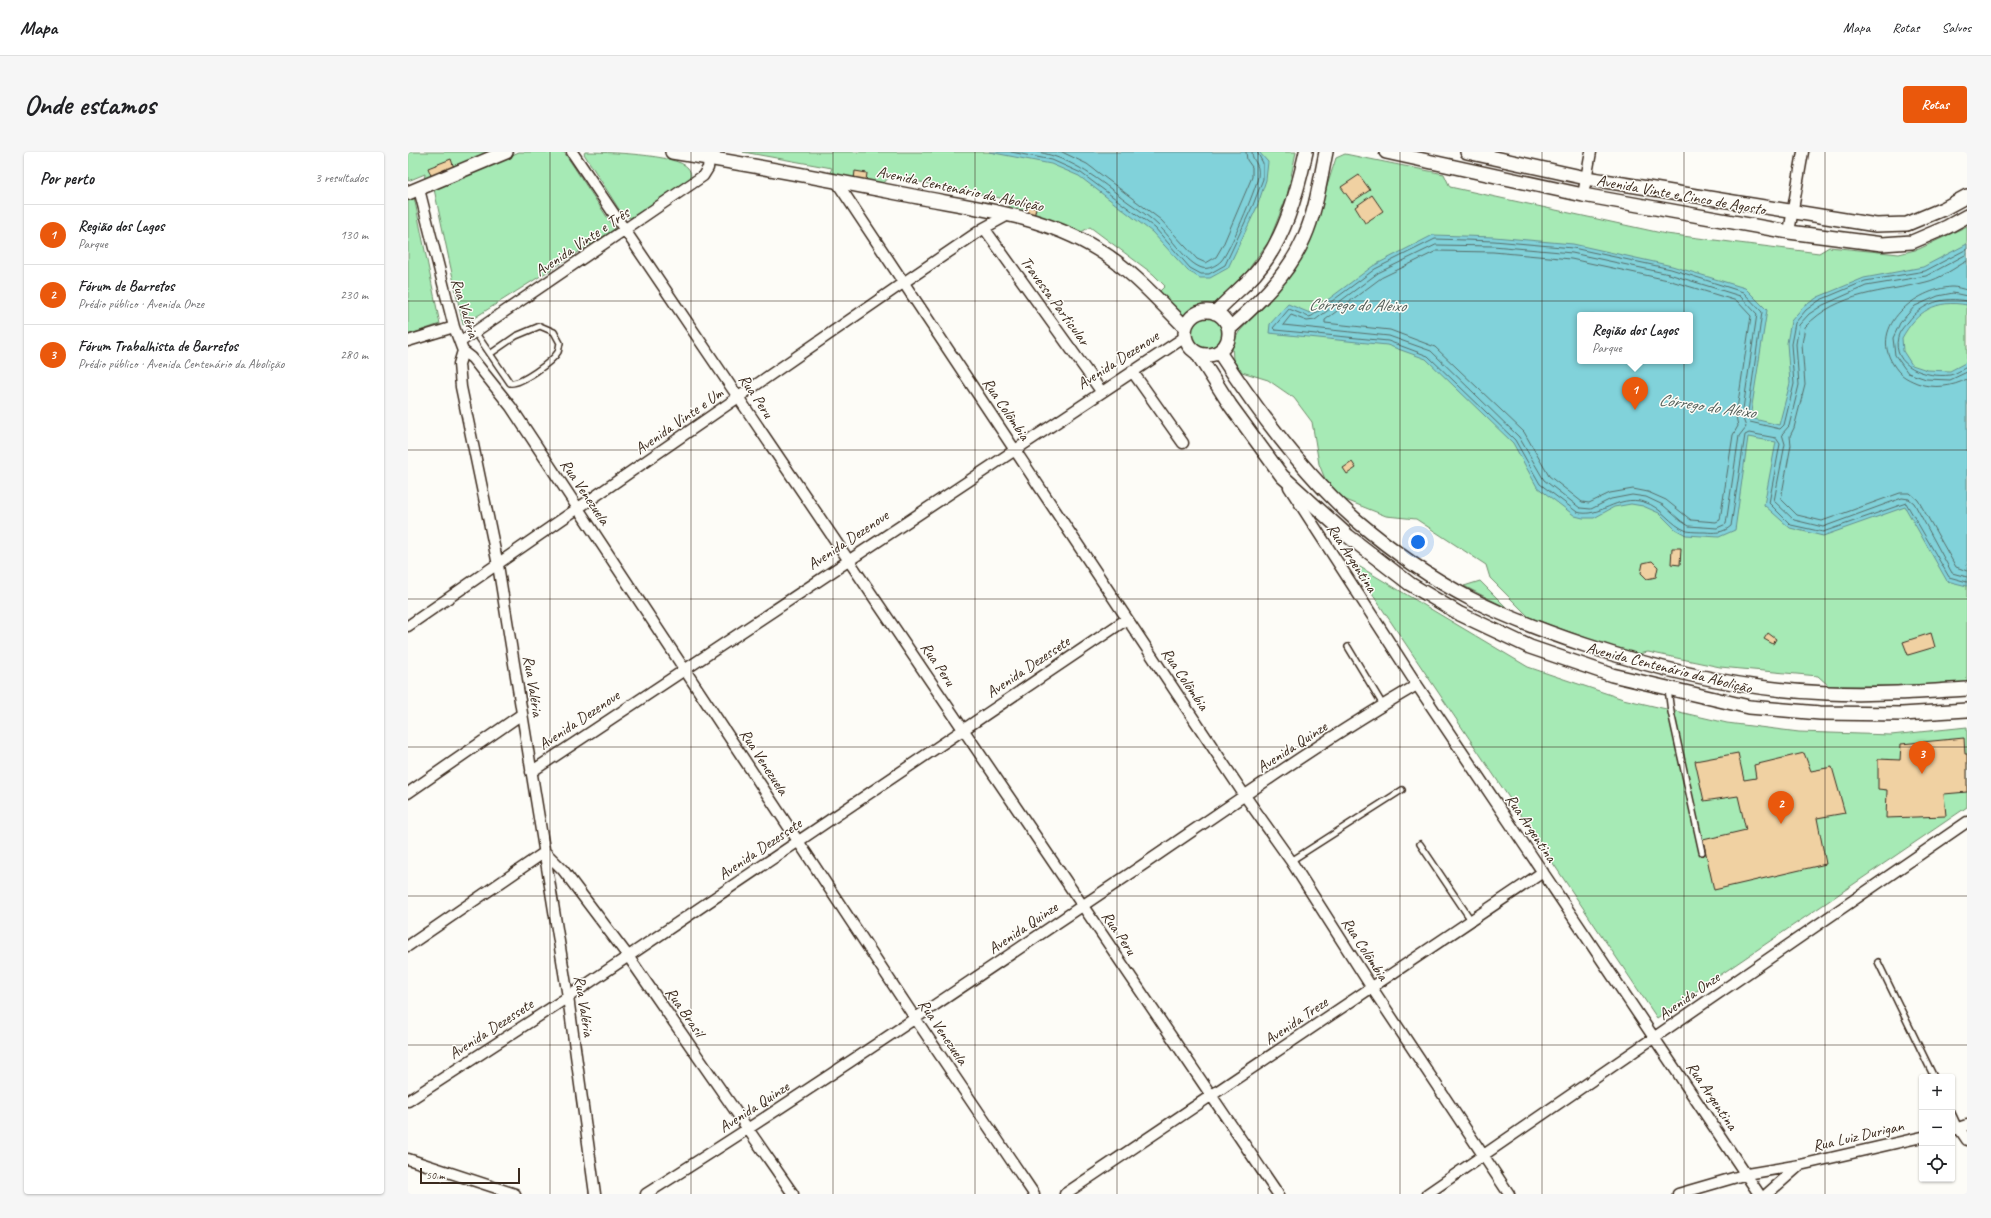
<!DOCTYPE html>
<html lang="pt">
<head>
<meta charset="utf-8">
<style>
	body { margin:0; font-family:Caveat,sans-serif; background:#f6f6f6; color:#202124 }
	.controls { position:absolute; right:12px; bottom:12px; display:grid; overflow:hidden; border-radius:4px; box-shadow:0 1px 3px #0004 }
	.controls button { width:36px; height:36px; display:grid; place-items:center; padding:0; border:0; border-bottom:1px solid #e0e0e0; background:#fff; color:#202124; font:20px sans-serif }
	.scale { position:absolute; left:12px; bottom:10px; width:100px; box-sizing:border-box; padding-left:4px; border:2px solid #3b2a1e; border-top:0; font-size:11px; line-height:14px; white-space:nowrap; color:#3b2a1e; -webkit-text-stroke:3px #fdfcf7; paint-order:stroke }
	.you { position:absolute; left:1010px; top:390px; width:14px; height:14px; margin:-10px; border:3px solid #fff; border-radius:50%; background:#1a73e8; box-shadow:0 0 0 6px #1a73e833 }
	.badge { display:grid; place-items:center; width:26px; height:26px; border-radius:50%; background:#ea580c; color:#fff; font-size:13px; font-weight:700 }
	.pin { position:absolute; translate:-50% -33px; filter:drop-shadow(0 1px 2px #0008) }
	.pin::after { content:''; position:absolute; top:21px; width:14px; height:12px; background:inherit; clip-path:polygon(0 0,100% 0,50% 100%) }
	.popup { position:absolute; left:1169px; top:160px; width:116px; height:52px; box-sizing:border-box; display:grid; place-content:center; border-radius:4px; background:#fff; filter:drop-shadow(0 1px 3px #0005); font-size:13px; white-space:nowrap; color:#757577 }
	.popup b { font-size:15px; color:#202124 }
	.popup::after { content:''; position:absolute; left:50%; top:100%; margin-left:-8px; border:8px solid transparent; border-top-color:#fff }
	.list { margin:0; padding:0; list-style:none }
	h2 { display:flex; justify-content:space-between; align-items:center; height:52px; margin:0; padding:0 16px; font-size:17px }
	h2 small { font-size:13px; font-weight:400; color:#757577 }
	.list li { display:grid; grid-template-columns:26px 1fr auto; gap:12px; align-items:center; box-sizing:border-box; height:60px; padding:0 16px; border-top:1px solid #e0e0e0 }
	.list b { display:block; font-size:15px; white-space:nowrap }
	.list p { margin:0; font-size:13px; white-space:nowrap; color:#757577 }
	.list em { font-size:13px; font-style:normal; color:#757577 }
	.icon { flex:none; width:22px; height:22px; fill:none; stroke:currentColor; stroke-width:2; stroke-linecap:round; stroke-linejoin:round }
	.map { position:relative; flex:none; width:1559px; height:1042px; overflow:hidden; border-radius:4px }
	header { display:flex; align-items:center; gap:24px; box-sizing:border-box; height:56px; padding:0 20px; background:#fff; border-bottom:1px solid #e0e0e0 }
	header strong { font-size:19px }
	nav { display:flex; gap:22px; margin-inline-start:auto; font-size:14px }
	.intro { display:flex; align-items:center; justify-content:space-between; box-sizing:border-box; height:96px; padding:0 24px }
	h1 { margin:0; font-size:28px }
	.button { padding:10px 18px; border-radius:4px; background:#ea580c; color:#fff; font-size:14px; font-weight:700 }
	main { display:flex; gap:24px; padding:0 24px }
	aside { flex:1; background:#fff; border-radius:4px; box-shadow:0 1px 3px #0004 }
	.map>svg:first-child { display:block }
	.green { fill:#a6eab5; stroke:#708a6a; fill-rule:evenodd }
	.water { fill:#81d2da; stroke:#658f8f; fill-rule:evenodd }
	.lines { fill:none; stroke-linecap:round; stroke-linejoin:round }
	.shore { stroke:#576d69; stroke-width:1 }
	.building { fill:#f0d1a2; stroke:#3b2a1e }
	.service-casing { stroke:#3b2a1e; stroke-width:8 }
	.minor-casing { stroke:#3b2a1e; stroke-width:13 }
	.tertiary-casing { stroke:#3b2a1e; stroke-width:16 }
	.service { stroke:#fdfcf7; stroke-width:5 }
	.minor { stroke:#fdfcf7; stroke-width:10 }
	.tertiary { stroke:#fdfcf7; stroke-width:13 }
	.grid { fill:none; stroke:#3b2a1e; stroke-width:1; stroke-opacity:0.55 }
	.labels { text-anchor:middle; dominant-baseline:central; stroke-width:3; stroke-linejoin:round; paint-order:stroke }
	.street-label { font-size:16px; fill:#3b2a1e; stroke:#fdfcf7 }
	.water-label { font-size:17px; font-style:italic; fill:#505c56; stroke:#fdfcf7 }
</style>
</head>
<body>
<header>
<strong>Mapa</strong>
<nav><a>Mapa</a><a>Rotas</a><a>Salvos</a></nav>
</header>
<div class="intro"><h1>Onde estamos</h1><a class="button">Rotas</a></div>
<main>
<aside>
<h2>Por perto<small>3 resultados</small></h2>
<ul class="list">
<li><span class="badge">1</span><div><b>Região dos Lagos</b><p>Parque</p></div><em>130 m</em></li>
<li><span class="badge">2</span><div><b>Fórum de Barretos</b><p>Prédio público · Avenida Onze</p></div><em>230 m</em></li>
<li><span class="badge">3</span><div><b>Fórum Trabalhista de Barretos</b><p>Prédio público · Avenida Centenário da Abolição</p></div><em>280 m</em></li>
</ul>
</aside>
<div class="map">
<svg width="1559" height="1042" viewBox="0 0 1559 1042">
	<rect width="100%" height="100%" fill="#fdfcf7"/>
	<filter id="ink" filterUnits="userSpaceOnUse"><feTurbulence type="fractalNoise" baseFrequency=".025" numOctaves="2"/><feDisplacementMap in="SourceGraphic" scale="8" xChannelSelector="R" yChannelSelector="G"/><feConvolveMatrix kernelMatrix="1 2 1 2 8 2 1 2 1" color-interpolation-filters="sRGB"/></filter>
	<g filter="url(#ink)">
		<path class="green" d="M0,0H92L16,29L17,22L0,29Z
			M111,0H156L207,77L55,173L26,37Z
			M177,0C196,0 269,2 280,16C284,21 283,26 281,31L222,66L214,62L176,2Z
			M335,0H888L879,44L861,89L837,122L812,146L801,156L779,161L772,166L749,142L757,134L745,122L682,75L670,82L597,58L607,49L482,24L474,33L421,23L424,16Z
			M937,2L1036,22L1042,35L1258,82L1411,101L1421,95L1491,102L1511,97L1559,74V531L1521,534H1421L1410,524L1312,515L1240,500L1225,503L1121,465L1082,426L1078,413L1008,367L978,364L933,346L917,327L911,312L904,270L886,246L860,228L834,220L825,208L824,193L831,180L880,126L906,74L928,6ZM1172,163H1282V209H1172Z
			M6,45L32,172L0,183V47Z
			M783 182a16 16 0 1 1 32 0a16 16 0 1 1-32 0Z
			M942,409L1120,515L1215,547L1319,571L1391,580L1483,583L1559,575V655L1249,866Z
			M1072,429L1099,456L1056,434Z"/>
		<path class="water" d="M581,0H851L860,10L858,28L849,55L820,116L802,126H792L780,119L744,80L671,24L643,12Z
			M1025,83L1086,85L1165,92L1264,114L1337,136L1359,158L1342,266L1371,273L1382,231L1379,191L1383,169L1395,155L1410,145L1456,126L1515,115L1559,92V153C1528,147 1509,159 1494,186L1495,199L1504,213L1519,218L1542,219L1559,210V434L1539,429L1497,355L1415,384L1382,376L1356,353L1368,290L1340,285L1327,378L1311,385L1278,383L1267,377L1251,361L1235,354L1223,352L1206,355L1186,366H1175L1167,364L1129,335L1105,291L1018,207L979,193L861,181L862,172L880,152L902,161L965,114ZM1172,163H1282V209H1172Z"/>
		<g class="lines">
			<path class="shore" d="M603,0L644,8L673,21L747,76L782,116L793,122H801L817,113L845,53L855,27V11L849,0
				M630,0C666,7 691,28 720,50C730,57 742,65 751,74C763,85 778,111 794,116C800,118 809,113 813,109C821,101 848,37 850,25C852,9 844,11 844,0
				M654,0L679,12L753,68L789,107L798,111L808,105L815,93L844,25V15L839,8L838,0
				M1028,93L1085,94L1164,101L1261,122L1332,144L1349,162L1334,264L1338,275L1331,284L1318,372L1309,376L1281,374L1273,369L1255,353L1238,345L1224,343L1203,347L1183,357L1172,356L1136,328L1111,285L1023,199L981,184L875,173L883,163L899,169L907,168L970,121Z
				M1559,97L1517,119L1457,129L1412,148L1398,158L1387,171L1383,192L1386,232L1376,273L1372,277L1342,270L1339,267L1354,160L1335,140L1263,117L1165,96L1086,89L1027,87L967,117L904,164L901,165L881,157L865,176L867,178L980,189L1020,204L1107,288L1132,332L1169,360C1191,367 1209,342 1236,350C1254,355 1262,373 1279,379C1284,380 1292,380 1297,380C1307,381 1315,381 1323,374L1337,283L1341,281L1368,286L1372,292L1361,351L1383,373L1415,380L1498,351L1541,425L1559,430
				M1029,99L1085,100L1163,107L1260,128L1329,149L1343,164L1328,264L1330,274L1325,283L1312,368L1308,370L1283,368L1258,348L1240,340L1225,337L1202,341L1181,351L1174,350L1141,324L1116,280L1027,195L982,178L917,171V168L973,126Z
				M1559,102L1518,124L1458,134L1415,153L1401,162L1391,173L1388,192L1391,233L1381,274L1374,282L1377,292L1366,349L1386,368L1415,375L1494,346L1501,347L1506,351L1544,421L1559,425
				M1559,109C1546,116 1532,127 1518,130C1475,141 1431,139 1397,175L1394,192L1397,233L1386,276L1382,284L1383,293L1373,347L1389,363L1414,369L1492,341H1502L1510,348L1548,415L1559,419
				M1559,138C1554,137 1549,135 1544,135C1508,137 1461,174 1485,212C1492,223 1497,226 1509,231C1525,237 1544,235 1559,227
				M1559,144L1545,141L1530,144L1507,154L1492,171L1485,186L1487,203L1500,221L1518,227L1542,228L1559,220
				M1559,149C1536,144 1514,151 1500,170C1496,174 1491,180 1490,185C1483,215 1519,226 1542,223C1548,222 1554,217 1559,215"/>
		</g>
		<path class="building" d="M43,7L46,16L24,26L20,16Z
			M447,19L459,21L458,29L446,27Z
			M951,23L962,38L944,50L933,35Z
			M964,43L975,59L957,71L947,55Z
			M618,53L628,56L626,65L615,62Z
			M944,310L948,316L939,322L935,316Z
			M1264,396H1273L1272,413L1263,412Z
			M1244,409L1250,415L1248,425L1239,427L1233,421L1235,411Z
			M1360,481L1368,487L1365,492L1356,487Z
			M1523,481L1527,495L1500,503L1495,490Z
			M1556,586L1557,602H1559V640L1536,642L1538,664L1478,666L1479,638L1470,637V607L1492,608L1493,592Z
			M1330,601L1336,628L1348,626L1346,613L1396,601L1403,619L1424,615L1437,661L1409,666L1418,712L1306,738L1295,688L1338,678L1330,644L1296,649L1287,609Z"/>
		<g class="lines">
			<defs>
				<path id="service" d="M67,180L102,231C112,233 144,210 150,200C151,198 151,194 152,191L146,180L132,174L108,184L82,202
					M940,495L975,553
					M1260,537L1263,560L1294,700
					M1012,692L1063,768
					M883,709L994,638
					M1470,810L1526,925
					M1544,961L1551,976"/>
				<path id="minor" d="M164,0L870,1042
					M428,29L837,644L883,709L964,836L1101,1042
					M11,37L46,175L55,199L51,212L53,235L90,413L160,845L187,1042
					M1175,43L1183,0
					M576,76L693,239
					M1381,80L1395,0
					M0,189L46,175
					M52,190L295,24L300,16L301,6
					M55,199L64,206L103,255L507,866L626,1042
					M724,219L775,291
					M881,335L1009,533L1351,1042
					M0,474L495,131L576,76L600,63
					M123,620L777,185
					M0,641L114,562
					M0,794L137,700L155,718L220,804L385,1042
					M0,949L160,845L719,467
					M1551,976L1559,988
					M1544,978L1559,973
					M0,1007L107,1042
					M238,1042C403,938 564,828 726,719C819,656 911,590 1009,533
					M657,1042L1135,720
					M1019,1042L1559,670
					M1270,1042L1339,1022L1392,1013L1514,985
					M1359,1042L1392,1013"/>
				<path id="tertiary" d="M264,0C344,13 424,28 505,44C567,56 634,63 689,97C723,117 750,148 777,175
					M978,0L1175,43L1381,80L1474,92L1504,90L1539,75L1559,64
					M1059,0L1178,26L1468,73L1499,72L1535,57L1559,44
					M0,41L98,0
					M777 181a22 22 0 1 1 44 0a22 22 0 1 1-44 0Z
					M807,161C820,147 834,136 847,122C876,90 889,41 898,0
					M821,177C850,151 881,122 896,86C908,59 912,29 918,0
					M811,200C848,257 897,323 948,368C982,397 1024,427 1063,447C1100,466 1138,480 1177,493C1255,519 1336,538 1419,541C1466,543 1513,540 1559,537
					M789,201L822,253L874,324L940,384L1002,432L1052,462L1122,495L1204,523L1341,555L1412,561L1494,562L1559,558"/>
			</defs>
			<use href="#service" class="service-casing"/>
			<use href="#minor" class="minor-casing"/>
			<use href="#tertiary" class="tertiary-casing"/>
			<use href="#service" class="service"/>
			<use href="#minor" class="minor"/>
			<use href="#tertiary" class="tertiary"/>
		</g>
	</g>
	<path class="grid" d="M142,0V1042M283,0V1042M425,0V1042M567,0V1042M709,0V1042M850,0V1042M992,0V1042M1134,0V1042M1276,0V1042M1417,0V1042M0,149H1559M0,298H1559M0,447H1559M0,595H1559M0,744H1559M0,893H1559"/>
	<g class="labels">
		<g class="street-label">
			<text transform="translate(552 37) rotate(12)">Avenida Centenário da Abolição</text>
			<text transform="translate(1273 43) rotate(10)">Avenida Vinte e Cinco de Agosto</text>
			<text transform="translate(174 90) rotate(-34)">Avenida Vinte e Três</text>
			<text transform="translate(647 149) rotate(54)">Travessa Particular</text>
			<text transform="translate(57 156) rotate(73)">Rua Valéria</text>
			<text transform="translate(710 208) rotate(-33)">Avenida Dezenove</text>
			<text transform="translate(348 244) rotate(56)">Rua Peru</text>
			<text transform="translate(598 257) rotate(56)">Rua Colômbia</text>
			<text transform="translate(271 269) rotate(-35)">Avenida Vinte e Um</text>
			<text transform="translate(177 340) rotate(56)">Rua Venezuela</text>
			<text transform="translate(440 388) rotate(-34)">Avenida Dezenove</text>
			<text transform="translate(944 406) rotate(57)">Rua Argentina</text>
			<text transform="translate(530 512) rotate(56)">Rua Peru</text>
			<text transform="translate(620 515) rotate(-34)">Avenida Dezessete</text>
			<text transform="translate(1261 516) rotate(14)">Avenida Centenário da Abolição</text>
			<text transform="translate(777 527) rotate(56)">Rua Colômbia</text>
			<text transform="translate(125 534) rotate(81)">Rua Valéria</text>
			<text transform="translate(171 568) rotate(-34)">Avenida Dezenove</text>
			<text transform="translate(884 595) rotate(-33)">Avenida Quinze</text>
			<text transform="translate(356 610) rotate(57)">Rua Venezuela</text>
			<text transform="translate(1123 676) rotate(56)">Rua Argentina</text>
			<text transform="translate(352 697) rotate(-34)">Avenida Dezessete</text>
			<text transform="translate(615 776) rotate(-34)">Avenida Quinze</text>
			<text transform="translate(711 781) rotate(56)">Rua Peru</text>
			<text transform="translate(957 797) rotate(57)">Rua Colômbia</text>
			<text transform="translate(1281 844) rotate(-35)">Avenida Onze</text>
			<text transform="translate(176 854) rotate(81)">Rua Valéria</text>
			<text transform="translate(277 860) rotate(55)">Rua Brasil</text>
			<text transform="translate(888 869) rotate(-34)">Avenida Treze</text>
			<text transform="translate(83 877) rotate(-33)">Avenida Dezessete</text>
			<text transform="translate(535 880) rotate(56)">Rua Venezuela</text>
			<text transform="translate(1304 944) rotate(56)">Rua Argentina</text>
			<text transform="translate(346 955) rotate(-33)">Avenida Quinze</text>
			<text transform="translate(1450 984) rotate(-13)">Rua Luiz Durigan</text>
		</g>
		<g class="water-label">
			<text transform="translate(949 153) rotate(1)">Córrego do Aleixo</text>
			<text transform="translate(1299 254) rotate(8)">Córrego do Aleixo</text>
		</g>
	</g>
</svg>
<div class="controls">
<button>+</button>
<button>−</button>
<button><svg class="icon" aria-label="locate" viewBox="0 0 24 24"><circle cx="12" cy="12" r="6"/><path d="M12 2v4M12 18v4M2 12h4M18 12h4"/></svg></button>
</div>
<div class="scale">50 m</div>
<div class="you"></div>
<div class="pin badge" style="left:1227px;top:258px">1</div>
<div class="popup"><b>Região dos Lagos</b>Parque</div>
<div class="pin badge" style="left:1373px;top:672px">2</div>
<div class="pin badge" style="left:1514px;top:622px">3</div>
</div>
</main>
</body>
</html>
